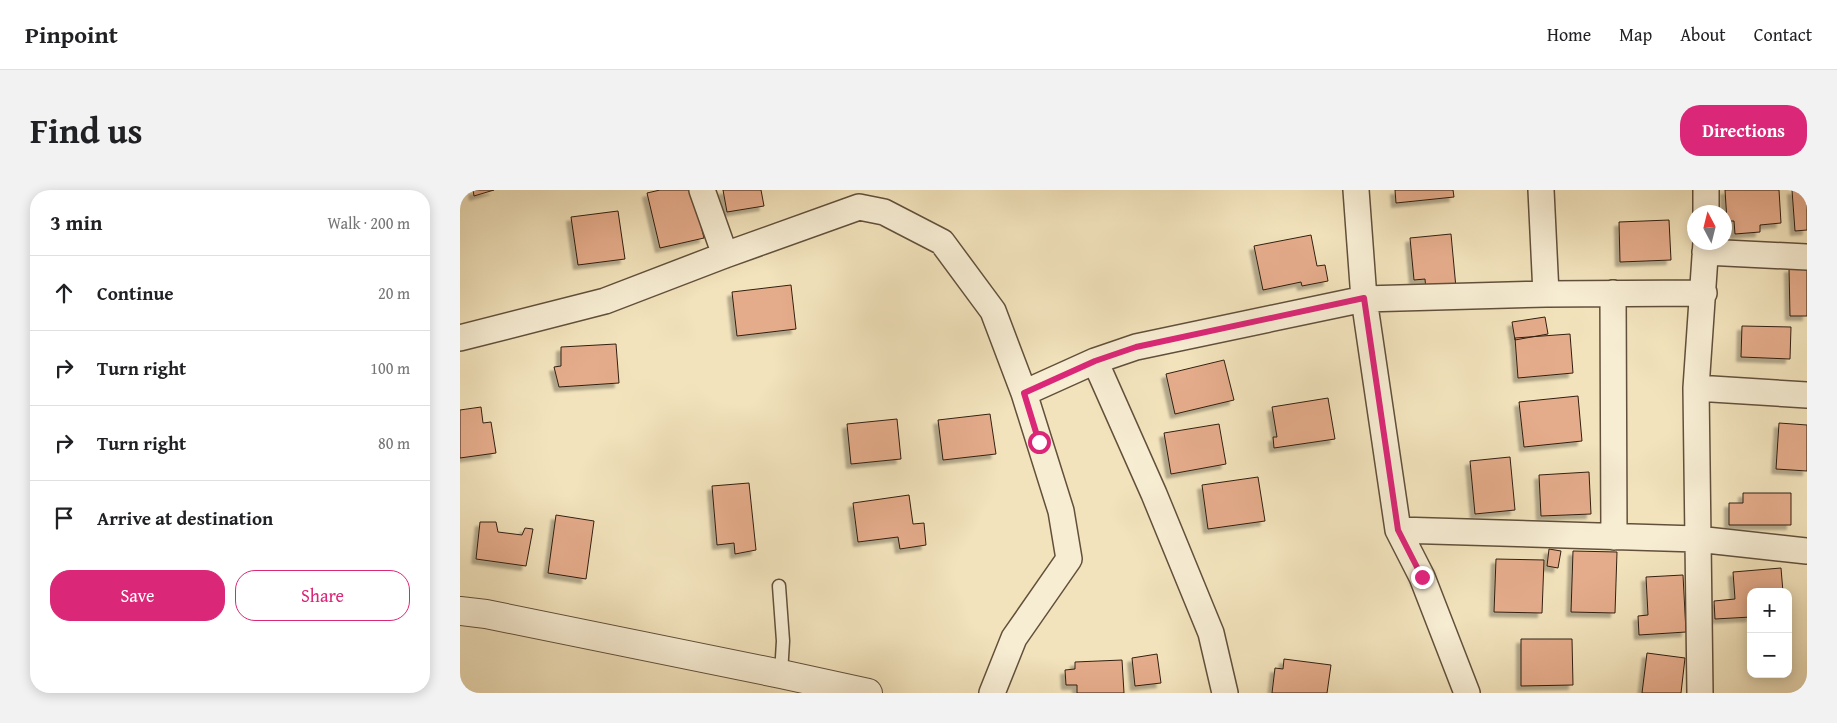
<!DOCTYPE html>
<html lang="en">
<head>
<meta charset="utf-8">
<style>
	body { margin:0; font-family:"Gentium Book Plus",serif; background:#f2f2f2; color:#202124 }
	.controls { position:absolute; right:15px; bottom:15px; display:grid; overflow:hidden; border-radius:10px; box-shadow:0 2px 12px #0003 }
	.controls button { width:45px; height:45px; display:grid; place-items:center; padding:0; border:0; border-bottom:1px solid #e0e0e0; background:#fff; color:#202124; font:25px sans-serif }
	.compass { position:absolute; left:1227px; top:15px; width:45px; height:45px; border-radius:50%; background:#fff; box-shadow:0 2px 12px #0003; rotate:353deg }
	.stop { position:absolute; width:15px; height:15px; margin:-11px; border:4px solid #db2777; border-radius:50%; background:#fff }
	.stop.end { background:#db2777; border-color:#fff; box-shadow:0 1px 5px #0008 }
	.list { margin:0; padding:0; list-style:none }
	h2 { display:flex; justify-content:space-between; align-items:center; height:65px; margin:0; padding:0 20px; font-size:21px }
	h2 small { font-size:16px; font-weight:400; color:#757577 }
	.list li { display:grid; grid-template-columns:32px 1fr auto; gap:15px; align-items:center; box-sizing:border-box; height:75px; padding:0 20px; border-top:1px solid #e0e0e0 }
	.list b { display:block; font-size:19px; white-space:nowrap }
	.list em { font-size:16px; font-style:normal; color:#757577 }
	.actions { display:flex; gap:10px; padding:15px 20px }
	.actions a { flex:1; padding:11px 0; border:1px solid #db2777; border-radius:20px; text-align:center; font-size:18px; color:#db2777 }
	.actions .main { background:#db2777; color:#fff }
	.icon { flex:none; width:28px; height:28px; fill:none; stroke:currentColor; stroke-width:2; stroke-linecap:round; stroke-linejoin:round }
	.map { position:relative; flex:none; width:1347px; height:503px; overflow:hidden; border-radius:20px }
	header { display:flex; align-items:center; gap:30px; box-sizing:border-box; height:70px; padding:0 25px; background:#fff; border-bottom:1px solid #e0e0e0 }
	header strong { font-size:24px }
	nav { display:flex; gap:28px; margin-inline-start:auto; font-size:18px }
	.intro { display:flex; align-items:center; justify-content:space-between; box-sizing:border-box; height:120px; padding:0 30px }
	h1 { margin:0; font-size:35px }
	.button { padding:12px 22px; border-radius:20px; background:#db2777; color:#fff; font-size:18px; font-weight:700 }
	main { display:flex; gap:30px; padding:0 30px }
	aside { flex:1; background:#fff; border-radius:20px; box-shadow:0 2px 12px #0003 }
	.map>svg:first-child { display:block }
	.building { fill:#e5ac8b; stroke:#321f10; filter:url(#shadow) }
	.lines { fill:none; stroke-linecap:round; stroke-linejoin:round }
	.service-casing { stroke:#62503b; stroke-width:15 }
	.minor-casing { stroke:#62503b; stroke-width:28 }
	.tertiary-casing { stroke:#62503b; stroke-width:30 }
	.service { stroke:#f7edd3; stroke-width:12 }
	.minor { stroke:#f7edd3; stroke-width:25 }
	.tertiary { stroke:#f7edd3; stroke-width:28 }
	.route { stroke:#db2777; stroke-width:6 }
</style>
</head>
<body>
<header>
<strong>Pinpoint</strong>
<nav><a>Home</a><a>Map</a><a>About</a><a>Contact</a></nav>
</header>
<div class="intro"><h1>Find us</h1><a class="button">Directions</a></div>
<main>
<aside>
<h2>3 min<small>Walk · 200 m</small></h2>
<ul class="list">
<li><svg class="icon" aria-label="ahead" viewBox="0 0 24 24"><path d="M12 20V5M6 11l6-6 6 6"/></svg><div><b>Continue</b></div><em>20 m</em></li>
<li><svg class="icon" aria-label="right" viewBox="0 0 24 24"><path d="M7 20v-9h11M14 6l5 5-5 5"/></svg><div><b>Turn right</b></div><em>100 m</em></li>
<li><svg class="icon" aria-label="right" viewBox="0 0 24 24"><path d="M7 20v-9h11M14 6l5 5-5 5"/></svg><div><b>Turn right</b></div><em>80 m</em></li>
<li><svg class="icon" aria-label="arrive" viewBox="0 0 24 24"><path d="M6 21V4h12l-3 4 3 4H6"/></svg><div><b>Arrive at destination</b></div></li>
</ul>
<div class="actions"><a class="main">Save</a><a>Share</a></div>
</aside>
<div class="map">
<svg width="1347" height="503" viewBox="0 0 1347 503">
	<defs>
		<filter id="shadow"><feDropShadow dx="-4.5" dy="4.5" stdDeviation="1" flood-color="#0004"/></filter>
	</defs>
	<rect width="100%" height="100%" fill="#f2e3bc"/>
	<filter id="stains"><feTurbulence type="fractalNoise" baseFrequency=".004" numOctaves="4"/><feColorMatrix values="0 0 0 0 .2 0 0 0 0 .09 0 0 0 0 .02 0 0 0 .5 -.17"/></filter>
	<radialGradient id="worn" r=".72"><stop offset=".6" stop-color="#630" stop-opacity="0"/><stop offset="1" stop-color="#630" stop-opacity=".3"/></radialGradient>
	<path class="building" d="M13,0H34L14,6Z
		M200,0H232L244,48L200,58L187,3Z
		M263,0H301L304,16L267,22Z
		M935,0H993L994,7L936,13Z
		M1265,0H1319L1321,33L1300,35V42L1275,44L1274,31H1267Z
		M1332,0H1347V40L1335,41Z
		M158,21L165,69L118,75L111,27Z
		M1209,30L1211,70L1160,72L1159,32Z
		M991,44L996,98L966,101L965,89L954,90L950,48Z
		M851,45L857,76L865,75L868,91L842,96L841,92L803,100L794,56Z
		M1329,78H1347V126H1330Z
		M331,95L336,139L277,146L272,102Z
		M1085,127L1088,144L1055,150L1052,132Z
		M1282,136L1331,137L1330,169L1281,167Z
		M1110,144L1113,183L1058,188L1055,148Z
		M156,154L159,193L99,197L94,177L101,176V157Z
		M764,170L774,210L715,224L706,184Z
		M1118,206L1122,251L1064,257L1059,212Z
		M868,208L875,249L814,258L813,247H817L812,217Z
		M21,217L23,233L31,232L36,263L0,268V220Z
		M530,224L536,264L483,270L478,230Z
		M437,229L441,269L391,274L387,234Z
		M1319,233L1347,235V281L1316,279Z
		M759,234L766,274L711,284L704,243Z
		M1050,267L1055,320L1015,324L1010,271Z
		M1129,282L1131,324L1081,326L1079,285Z
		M798,287L805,331L748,339L742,295Z
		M289,293L296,360L275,364L274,353L257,355L252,296Z
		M1283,303H1331V335H1269V313H1283Z
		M449,305L453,334L464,333L466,355L440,359L438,347L398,352L393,313Z
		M96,325L134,331L126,389L88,383Z
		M20,332H36L38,342L62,345L65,338L73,339L66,376L16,369Z
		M1089,359L1101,361L1098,378L1087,376Z
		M1113,361L1157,362L1155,423L1111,422Z
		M1036,369L1084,370L1082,423L1034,422Z
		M1321,378L1323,402H1291V427L1255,429L1254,411L1275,409L1273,382Z
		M1223,385L1226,442L1179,445L1178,426L1188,425L1186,387Z
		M1061,449H1112L1113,495L1061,496Z
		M1187,463L1225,468L1221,503H1182Z
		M697,464L701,493L675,496L672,468Z
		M824,469L871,475L867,503H812L815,478L823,479Z
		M662,470L664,503H617V495H606L605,480L615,479V472Z"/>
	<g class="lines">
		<defs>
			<path id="service" d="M319,396L323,451L321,484"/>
			<path id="minor" d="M242,0L265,65
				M896,0L904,109L938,340L962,387L1007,503
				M1246,22V0
				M1245,62L1347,67
				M1153,103L1154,347
				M1086,104L1244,103
				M0,148L145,111L265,65L399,17L424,22L482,52L533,121L564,203L601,321L609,369L554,448L532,503
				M1236,198L1347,205
				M564,203L635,171
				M938,340L1237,349L1347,361
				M765,503L751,443L694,304L635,171L676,157L904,109L1086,104L1081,0
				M1240,503L1236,198L1246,52"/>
			<path id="tertiary" d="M0,421L26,424L321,484L408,503"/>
		</defs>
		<use href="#service" class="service-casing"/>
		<use href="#minor" class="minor-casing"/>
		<use href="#tertiary" class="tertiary-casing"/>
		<use href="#service" class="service"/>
		<use href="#minor" class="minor"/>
		<use href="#tertiary" class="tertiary"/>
	</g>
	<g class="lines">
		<path class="route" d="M579,252L564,203L635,171L676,157L904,108L938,340L962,387"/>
	</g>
	<rect width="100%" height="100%" filter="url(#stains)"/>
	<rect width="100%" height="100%" fill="url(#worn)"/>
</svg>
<div class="controls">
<button>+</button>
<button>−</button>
</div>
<svg class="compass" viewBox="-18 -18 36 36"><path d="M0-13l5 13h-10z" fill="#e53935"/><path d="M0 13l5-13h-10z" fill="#757577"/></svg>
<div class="stop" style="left:579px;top:252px"></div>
<div class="stop end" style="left:962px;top:387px"></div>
</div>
</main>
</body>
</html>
